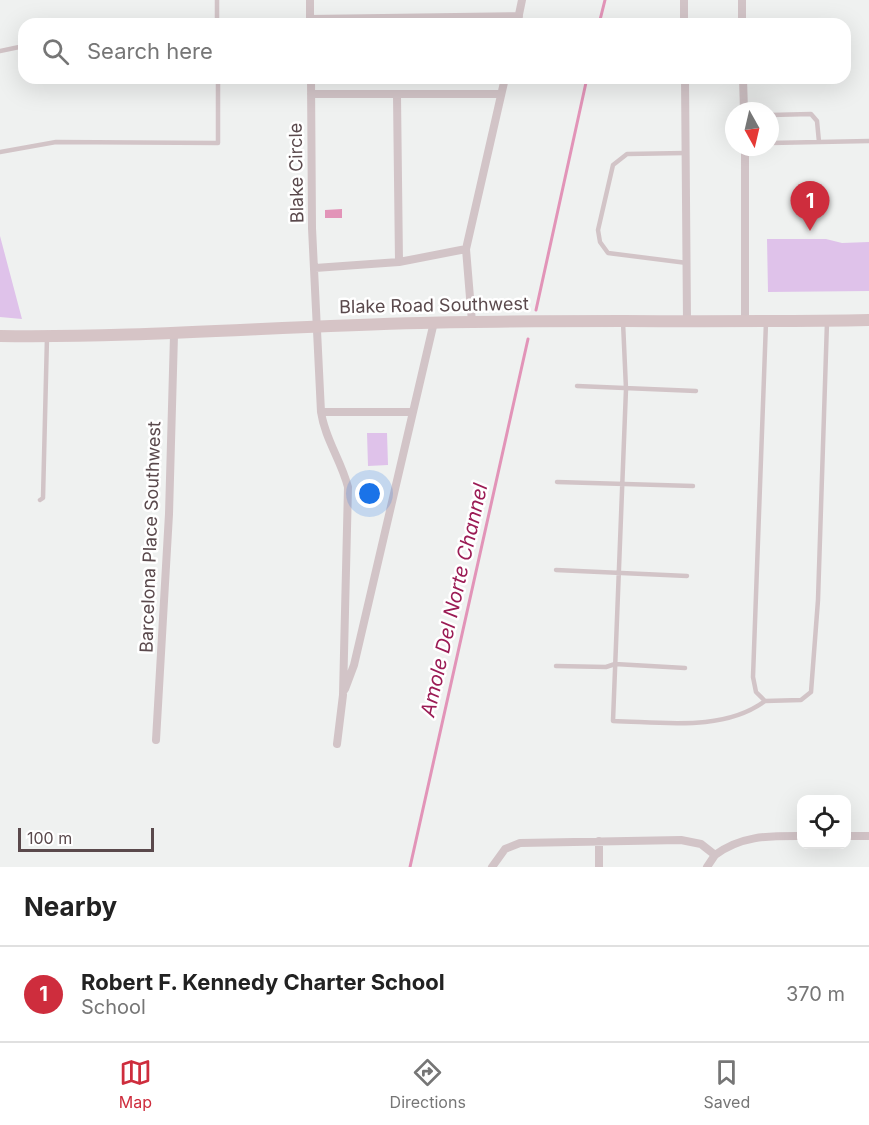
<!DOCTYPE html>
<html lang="en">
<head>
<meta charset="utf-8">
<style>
	body { margin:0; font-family:Inter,sans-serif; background:#f2f2f2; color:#222 }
	.controls { position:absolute; right:18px; bottom:18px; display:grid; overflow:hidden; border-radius:12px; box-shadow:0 6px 24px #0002 }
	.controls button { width:54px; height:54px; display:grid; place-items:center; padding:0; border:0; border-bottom:2px solid #e0e0e0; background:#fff; color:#222; font:30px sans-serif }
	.compass { position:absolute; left:725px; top:102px; width:54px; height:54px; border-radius:50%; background:#fff; box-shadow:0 6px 24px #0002; rotate:172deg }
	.scale { position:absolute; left:18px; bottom:15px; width:136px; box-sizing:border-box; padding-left:6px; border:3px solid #5a494c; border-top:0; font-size:16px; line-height:21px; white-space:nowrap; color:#5a494c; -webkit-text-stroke:4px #fff; paint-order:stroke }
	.you { position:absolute; left:370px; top:494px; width:21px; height:21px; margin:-15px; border:4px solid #fff; border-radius:50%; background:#1a73e8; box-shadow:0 0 0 9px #1a73e833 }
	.badge { display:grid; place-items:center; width:39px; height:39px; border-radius:50%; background:#ce2d3d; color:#fff; font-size:20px; font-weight:700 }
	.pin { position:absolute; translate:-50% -50px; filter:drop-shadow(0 2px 3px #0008) }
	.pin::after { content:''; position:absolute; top:32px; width:21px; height:18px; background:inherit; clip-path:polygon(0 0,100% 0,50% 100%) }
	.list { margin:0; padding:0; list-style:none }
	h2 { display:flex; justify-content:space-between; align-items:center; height:78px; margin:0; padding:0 24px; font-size:26px }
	h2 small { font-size:20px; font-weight:400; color:#767676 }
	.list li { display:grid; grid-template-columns:39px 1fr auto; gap:18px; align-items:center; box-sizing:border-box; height:96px; padding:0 24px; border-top:2px solid #e0e0e0 }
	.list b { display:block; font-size:22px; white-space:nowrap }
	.list p { margin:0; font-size:20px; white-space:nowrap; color:#767676 }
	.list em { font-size:20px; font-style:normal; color:#767676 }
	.icon { flex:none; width:33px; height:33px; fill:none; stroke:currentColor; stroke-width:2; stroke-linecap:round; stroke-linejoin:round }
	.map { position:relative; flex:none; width:869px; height:867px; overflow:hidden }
	.search { position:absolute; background:#fff; box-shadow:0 6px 24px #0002; left:18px; right:18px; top:18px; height:66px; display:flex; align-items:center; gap:15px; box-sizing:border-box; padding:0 21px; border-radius:18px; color:#767676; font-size:22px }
	.sheet { height:174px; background:#fff }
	nav { display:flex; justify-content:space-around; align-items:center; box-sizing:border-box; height:84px; border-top:2px solid #e0e0e0; background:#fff; font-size:16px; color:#767676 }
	nav a { display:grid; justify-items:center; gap:3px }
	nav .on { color:#ce2d3d }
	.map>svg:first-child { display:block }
	.green { fill:#dfc2ea }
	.water { fill:#e294b8 }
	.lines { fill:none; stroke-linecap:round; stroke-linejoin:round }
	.stream { stroke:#e294b8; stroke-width:3 }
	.lane { stroke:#d2c4c7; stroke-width:4.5 }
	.street { stroke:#d2c4c7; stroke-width:8 }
	.secondary { stroke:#d6c4c6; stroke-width:12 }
	.labels { text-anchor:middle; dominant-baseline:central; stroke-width:5; stroke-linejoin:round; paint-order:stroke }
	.street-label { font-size:18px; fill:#5a494c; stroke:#fff }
	.water-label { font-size:20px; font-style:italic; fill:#9b1c55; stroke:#fff }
</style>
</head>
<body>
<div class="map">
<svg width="869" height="867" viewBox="0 0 869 867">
	<rect width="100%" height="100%" fill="#eff1f0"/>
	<path class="green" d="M0,236L22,319L0,317Z
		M767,239H826L842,243L869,242V291L768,292Z
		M367,433H387L388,465L368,466Z"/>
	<path class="water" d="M342,209V218H325V210Z"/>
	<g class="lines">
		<path class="stream" d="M599,24L605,0
			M536,310L587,78
			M410,867L528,339"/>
		<path class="lane" d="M217,0V24
			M0,51L24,46
			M770,115L811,114L817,121L819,142
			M770,143L869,141
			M0,152L56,142L218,143V78
			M685,153L627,154L613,165L598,230L600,242L608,253L687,263
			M623,322L626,389L613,721C662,722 723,732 765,701
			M766,322L753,677L756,692L765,701L801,700L811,692L818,600L827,322
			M577,386L696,391
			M557,482L693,486
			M40,500L43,498L47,337
			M556,570L687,576
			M556,666L606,667L615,664L685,668"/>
		<path class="street" d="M310,0V24
			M684,0V24
			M742,0V24
			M310,19L519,16
			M517,24L522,0
			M311,78L312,228L321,412C325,439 341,460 348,487L343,695L337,744
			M685,78L687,321
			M743,78L744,111
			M311,94H501
			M397,96L399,262
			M745,147V321
			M315,268L399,262L466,249
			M472,322L466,249L505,78
			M321,412H412
			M345,689L354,665L434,322
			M156,740L169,514L174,335
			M846,836H869
			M492,867L505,849L520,843L681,840L701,844L715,855C742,835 769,836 802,836
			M599,867V841
			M707,867L715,855"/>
		<path class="secondary" d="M0,336C141,338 280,326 421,323C570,319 720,323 869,320"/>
	</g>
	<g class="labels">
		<g class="street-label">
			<text transform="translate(296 173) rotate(-91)">Blake Circle</text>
			<text transform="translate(434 305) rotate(-1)">Blake Road Southwest</text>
			<text transform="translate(150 537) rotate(-88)">Barcelona Place Southwest</text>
		</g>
		<g class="water-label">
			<text transform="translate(454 600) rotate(-77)">Amole Del Norte Channel</text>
		</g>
	</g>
</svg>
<div class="controls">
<button><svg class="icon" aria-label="locate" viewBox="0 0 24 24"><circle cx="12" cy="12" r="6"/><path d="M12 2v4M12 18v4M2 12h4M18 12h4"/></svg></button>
</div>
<svg class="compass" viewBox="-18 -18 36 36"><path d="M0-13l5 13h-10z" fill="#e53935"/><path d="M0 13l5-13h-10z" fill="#767676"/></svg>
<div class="scale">100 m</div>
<div class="you"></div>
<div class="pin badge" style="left:810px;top:231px">1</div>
<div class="search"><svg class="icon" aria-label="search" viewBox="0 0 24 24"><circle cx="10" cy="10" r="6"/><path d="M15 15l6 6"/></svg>Search here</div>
</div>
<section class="sheet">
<h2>Nearby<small></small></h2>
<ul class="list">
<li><span class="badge">1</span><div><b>Robert F. Kennedy Charter School</b><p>School</p></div><em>370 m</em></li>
</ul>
</section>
<nav>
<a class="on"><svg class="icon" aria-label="map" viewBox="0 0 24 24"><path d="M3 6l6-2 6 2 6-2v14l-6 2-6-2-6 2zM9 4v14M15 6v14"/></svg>Map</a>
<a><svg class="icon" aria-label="directions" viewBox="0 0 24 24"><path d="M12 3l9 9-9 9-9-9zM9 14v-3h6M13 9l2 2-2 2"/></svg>Directions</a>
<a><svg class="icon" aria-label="saved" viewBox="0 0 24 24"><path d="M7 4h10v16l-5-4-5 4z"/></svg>Saved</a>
</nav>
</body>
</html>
